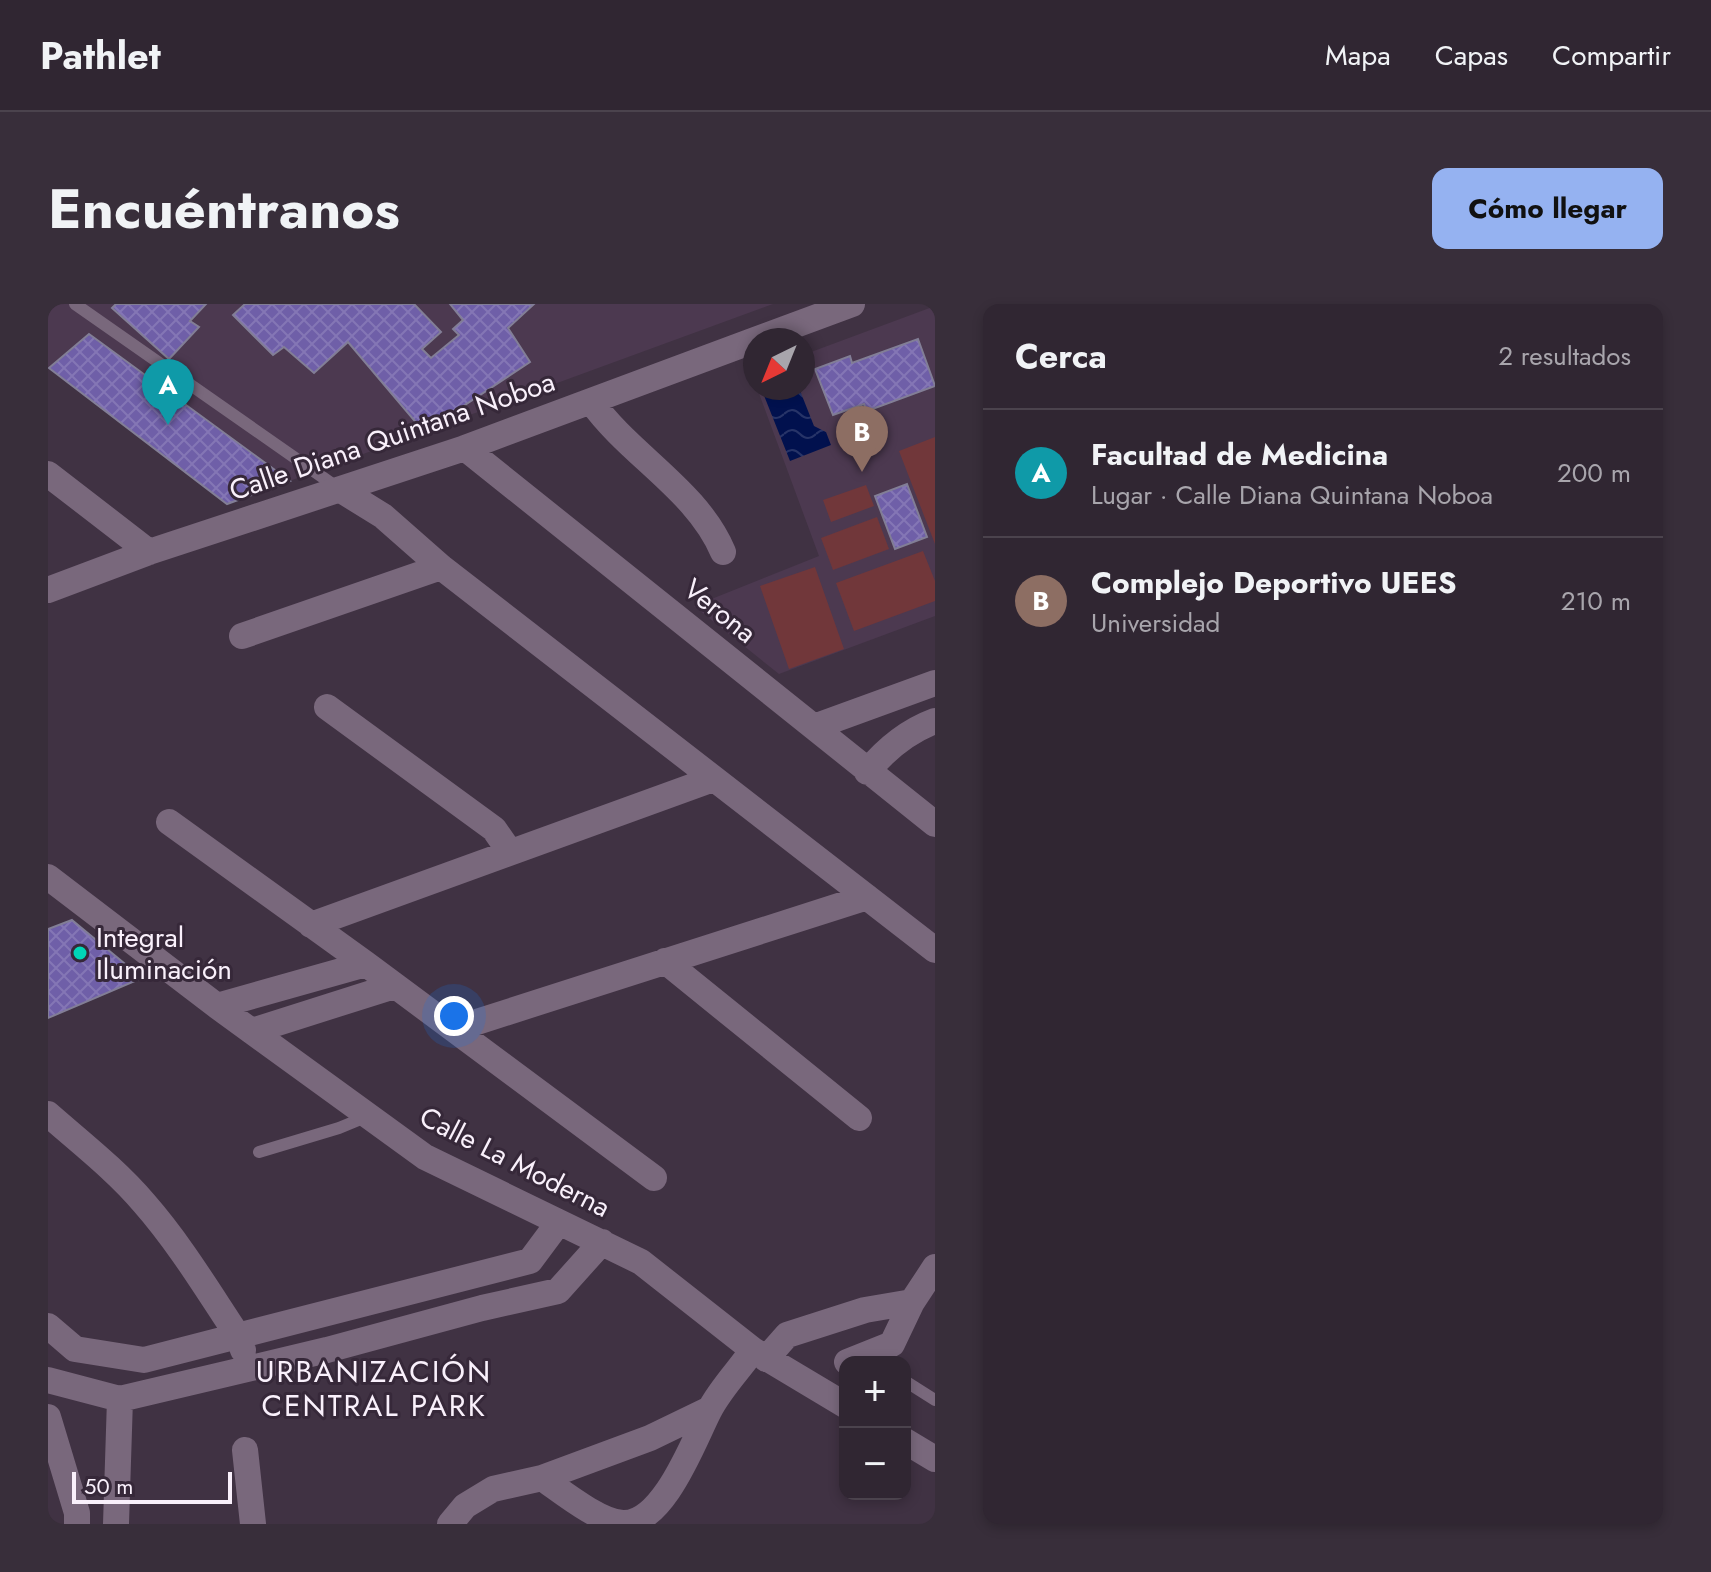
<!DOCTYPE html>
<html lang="es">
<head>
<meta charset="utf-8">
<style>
	body { margin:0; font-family:Jost,sans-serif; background:#382e3a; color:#f1f3f6 }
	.controls { position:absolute; right:24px; bottom:24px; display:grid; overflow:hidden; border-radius:16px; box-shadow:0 4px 12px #0003 }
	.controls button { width:72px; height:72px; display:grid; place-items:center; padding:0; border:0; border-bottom:2px solid #4b434d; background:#302632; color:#f1f3f6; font:40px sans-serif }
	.compass { position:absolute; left:695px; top:24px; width:72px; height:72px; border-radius:50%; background:#302632; box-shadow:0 4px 12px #0003; rotate:223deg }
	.scale { position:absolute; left:24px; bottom:20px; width:160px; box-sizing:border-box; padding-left:8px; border:4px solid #f9f0fb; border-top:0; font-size:22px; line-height:28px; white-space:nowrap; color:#f9f0fb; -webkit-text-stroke:6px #362839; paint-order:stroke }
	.you { position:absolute; left:406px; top:712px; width:28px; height:28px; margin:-20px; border:6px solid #fff; border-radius:50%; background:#1a73e8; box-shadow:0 0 0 12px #1a73e833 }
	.badge { display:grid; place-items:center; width:52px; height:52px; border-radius:50%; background:#95b2f1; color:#fff; font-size:26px; font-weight:700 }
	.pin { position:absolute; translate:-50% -66px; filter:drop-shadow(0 2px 4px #0008) }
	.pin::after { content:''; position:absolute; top:42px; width:28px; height:24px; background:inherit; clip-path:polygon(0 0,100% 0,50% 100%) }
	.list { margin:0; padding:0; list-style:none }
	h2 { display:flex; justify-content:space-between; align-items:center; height:104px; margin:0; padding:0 32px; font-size:34px }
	h2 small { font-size:26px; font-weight:400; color:#a8a5ac }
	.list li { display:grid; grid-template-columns:52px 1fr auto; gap:24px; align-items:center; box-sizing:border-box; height:128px; padding:0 32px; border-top:2px solid #4b434d }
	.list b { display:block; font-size:30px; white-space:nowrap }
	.list p { margin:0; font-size:26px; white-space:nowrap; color:#a8a5ac }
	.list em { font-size:26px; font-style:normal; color:#a8a5ac }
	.map { position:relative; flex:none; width:887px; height:1220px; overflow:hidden; border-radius:16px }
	header { display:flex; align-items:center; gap:48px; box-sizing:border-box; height:112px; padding:0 40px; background:#302632; border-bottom:2px solid #4b434d }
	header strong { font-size:38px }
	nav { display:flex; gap:44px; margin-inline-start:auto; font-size:28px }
	.intro { display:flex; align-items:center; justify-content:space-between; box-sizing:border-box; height:192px; padding:0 48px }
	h1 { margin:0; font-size:56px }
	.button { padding:20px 36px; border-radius:16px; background:#95b2f1; color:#111; font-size:28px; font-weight:700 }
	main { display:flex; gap:48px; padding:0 48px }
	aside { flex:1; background:#302632; border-radius:16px; box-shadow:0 4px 12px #0003 }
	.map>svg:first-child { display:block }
	.built { fill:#4c3950 }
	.pitch { fill:#71373a }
	.water { fill:url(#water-waves) }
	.building { fill:url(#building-cross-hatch); stroke:#827e96; stroke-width:2 }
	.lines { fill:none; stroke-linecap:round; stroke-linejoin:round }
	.service { stroke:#79687c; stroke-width:12 }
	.minor { stroke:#79687c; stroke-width:26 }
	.poi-dot { fill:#00d5b7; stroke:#362839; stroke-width:3 }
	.labels { text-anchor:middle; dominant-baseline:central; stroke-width:6; stroke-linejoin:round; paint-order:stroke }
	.street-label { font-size:28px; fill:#f9f0fb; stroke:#362839 }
	.poi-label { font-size:28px; fill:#f9f0fb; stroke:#362839; text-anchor:start }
	.neighbourhood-label { font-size:30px; letter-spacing:2px; fill:#f9f0fb; stroke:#362839 }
</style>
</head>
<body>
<header>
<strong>Pathlet</strong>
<nav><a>Mapa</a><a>Capas</a><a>Compartir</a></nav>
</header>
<div class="intro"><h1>Encuéntranos</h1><a class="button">Cómo llegar</a></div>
<main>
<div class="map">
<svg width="887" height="1220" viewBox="0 0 887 1220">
	<defs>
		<pattern id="water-waves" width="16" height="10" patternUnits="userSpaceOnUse" patternTransform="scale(2)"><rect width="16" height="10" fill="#01114e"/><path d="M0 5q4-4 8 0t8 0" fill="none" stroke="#273468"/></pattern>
		<pattern id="building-cross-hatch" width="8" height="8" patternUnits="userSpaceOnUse" patternTransform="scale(2)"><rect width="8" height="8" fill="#6f5fa8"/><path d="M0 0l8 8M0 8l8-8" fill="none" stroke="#8476b5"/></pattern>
	</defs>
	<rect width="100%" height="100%" fill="#403243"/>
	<path class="built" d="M0,0H725L179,200L0,63Z
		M887,2V312L731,370L646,302L771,252L709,84H755V51Z"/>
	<path class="pitch" d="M887,133V240L851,147Z
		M818,181L826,202L783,218L775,196Z
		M829,213L841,245L785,266L773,234Z
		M875,247L887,277V297L806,327L788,279Z
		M767,263L796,345L741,365L712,282Z"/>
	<path class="water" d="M713,84H751L766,122L778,128L783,141L742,157Z"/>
	<path class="building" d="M68,0H158L142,17L151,23L121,55L64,4Z
		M197,0H366L393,28L374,45L383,54L411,31L405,25L415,16L402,0H486L460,24L482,58L376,128L300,38L266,69L236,43L225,51L185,11Z
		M41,30L242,177L179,200L1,64Z
		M870,35L887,82L819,107L816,100L785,111L767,65L802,52L804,59Z
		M859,180L879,233L847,245L827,192Z
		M24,616L94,674L0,714V625Z"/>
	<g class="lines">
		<path class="service" d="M27,0L290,184
			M211,848L291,824L320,812
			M857,1077L887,1096"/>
		<path class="minor" d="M707,36L804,0
			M543,97C581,151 649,186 675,248
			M417,144L887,520
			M0,170L101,248
			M293,186L335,212L393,263L887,646
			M0,286L101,248L417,144L707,36
			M194,332L393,263
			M279,403L446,525L462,548
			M766,423L887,379
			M819,468C837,446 860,427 887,417
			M121,518L318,660L606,874
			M0,573L169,702L377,853L593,958L705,1046L797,1101
			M263,621L665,475
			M617,657L811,814
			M169,702L318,660
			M407,725L819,593
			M204,727L346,682
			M0,810C33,839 68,866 96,899C132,940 160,987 190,1032L195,1046
			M0,1022L27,1045L96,1056L482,957L511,918
			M718,1055L739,1031L817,1006L864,998
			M799,1058L844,1040L864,998L887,963
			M0,1076L72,1095L279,1046L434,1004L510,987L554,938
			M0,1113L29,1209V1220
			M857,1137L887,1155
			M197,1146L205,1220
			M494,1174C513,1187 551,1218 575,1219C616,1220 646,1136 661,1107C672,1085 691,1066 705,1046
			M68,1220L72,1095
			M402,1220L417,1202L445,1185L494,1174L602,1134L662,1105"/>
	</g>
	<circle class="poi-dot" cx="32" cy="649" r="8"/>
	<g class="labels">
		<g class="street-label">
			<text transform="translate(344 132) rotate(-19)">Calle Diana Quintana Noboa</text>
			<text transform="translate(672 307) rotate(39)">Verona</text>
			<text transform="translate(467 858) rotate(27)">Calle La Moderna</text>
		</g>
		<g class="poi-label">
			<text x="48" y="633">Integral<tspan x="48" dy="32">Iluminación</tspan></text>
		</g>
		<g class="neighbourhood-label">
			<text x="326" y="1067">URBANIZACIÓN<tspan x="326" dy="34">CENTRAL PARK</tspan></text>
		</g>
	</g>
</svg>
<div class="controls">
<button>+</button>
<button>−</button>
</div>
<svg class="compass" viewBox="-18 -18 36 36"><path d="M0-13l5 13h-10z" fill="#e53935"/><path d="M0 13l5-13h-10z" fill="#a8a5ac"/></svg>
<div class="scale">50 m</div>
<div class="you"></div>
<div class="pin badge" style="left:120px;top:121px;background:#0f9aa8">A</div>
<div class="pin badge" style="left:814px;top:168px;background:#8d6e63">B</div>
</div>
<aside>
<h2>Cerca<small>2 resultados</small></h2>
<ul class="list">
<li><span class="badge" style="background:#0f9aa8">A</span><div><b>Facultad de Medicina</b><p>Lugar · Calle Diana Quintana Noboa</p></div><em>200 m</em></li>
<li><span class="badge" style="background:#8d6e63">B</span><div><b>Complejo Deportivo UEES</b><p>Universidad</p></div><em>210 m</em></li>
</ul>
</aside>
</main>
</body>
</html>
